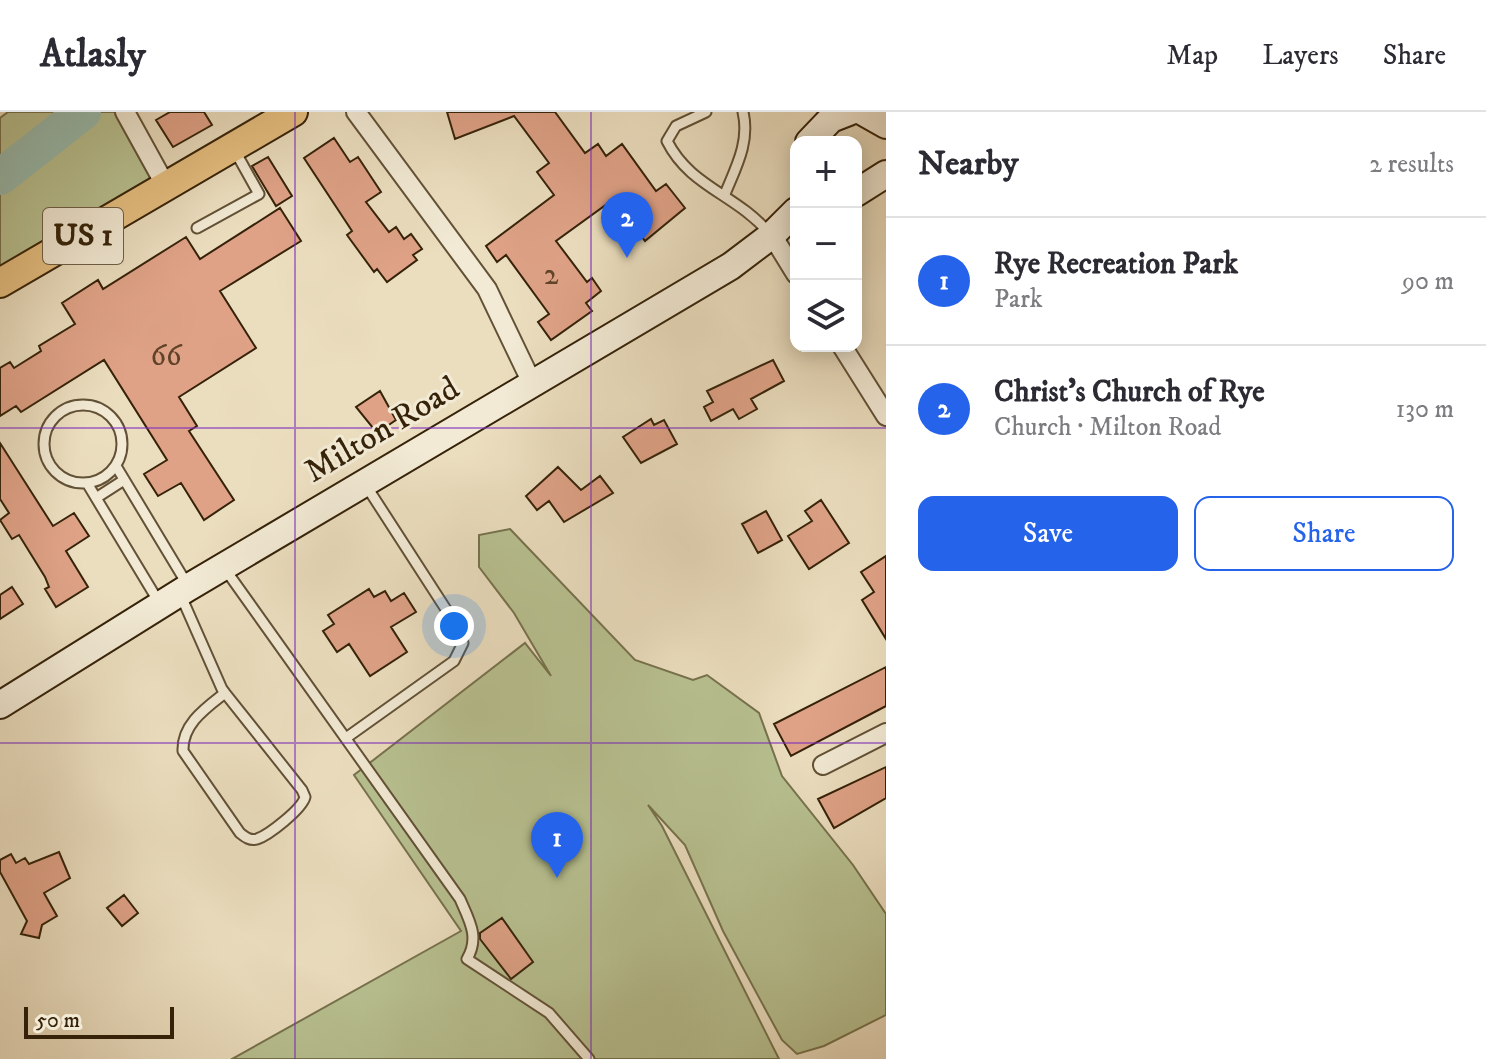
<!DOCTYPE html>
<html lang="en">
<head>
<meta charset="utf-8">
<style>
	body { margin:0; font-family:"IM FELL DW Pica",serif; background:#f7f7f7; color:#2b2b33 }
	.controls { position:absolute; right:24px; top:24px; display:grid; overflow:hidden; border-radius:16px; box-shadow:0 4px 20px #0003 }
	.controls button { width:72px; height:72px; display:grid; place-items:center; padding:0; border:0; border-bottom:2px solid #e1e1e2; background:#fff; color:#2b2b33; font:40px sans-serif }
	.scale { position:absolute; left:24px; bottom:20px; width:150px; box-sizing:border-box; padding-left:8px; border:4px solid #352209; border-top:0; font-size:22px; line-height:28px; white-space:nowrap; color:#352209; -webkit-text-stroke:6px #f2ead5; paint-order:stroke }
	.you { position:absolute; left:454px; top:514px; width:28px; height:28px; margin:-20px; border:6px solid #fff; border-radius:50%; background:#1a73e8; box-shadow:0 0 0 12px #1a73e833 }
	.badge { display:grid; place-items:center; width:52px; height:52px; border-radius:50%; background:#2563eb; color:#fff; font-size:26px; font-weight:700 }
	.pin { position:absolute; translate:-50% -66px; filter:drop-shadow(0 2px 4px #0008) }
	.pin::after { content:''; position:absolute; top:42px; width:28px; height:24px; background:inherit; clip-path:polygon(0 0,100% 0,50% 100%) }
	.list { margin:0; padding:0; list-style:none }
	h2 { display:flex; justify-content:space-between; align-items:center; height:104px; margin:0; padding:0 32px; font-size:34px }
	h2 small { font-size:26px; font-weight:400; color:#7c7c81 }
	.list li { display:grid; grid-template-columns:52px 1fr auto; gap:24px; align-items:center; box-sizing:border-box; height:128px; padding:0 32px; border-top:2px solid #e1e1e2 }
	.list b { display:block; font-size:30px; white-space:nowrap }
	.list p { margin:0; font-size:26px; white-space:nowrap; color:#7c7c81 }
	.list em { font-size:26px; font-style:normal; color:#7c7c81 }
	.actions { display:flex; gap:16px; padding:24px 32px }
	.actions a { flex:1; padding:18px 0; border:2px solid #2563eb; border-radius:16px; text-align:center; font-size:28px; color:#2563eb }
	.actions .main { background:#2563eb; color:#fff }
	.icon { flex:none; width:44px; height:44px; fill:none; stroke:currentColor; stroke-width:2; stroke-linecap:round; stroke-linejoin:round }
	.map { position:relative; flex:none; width:886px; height:947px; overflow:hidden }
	header { display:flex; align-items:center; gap:48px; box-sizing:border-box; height:112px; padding:0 40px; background:#fff; border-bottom:2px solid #e1e1e2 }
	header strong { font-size:38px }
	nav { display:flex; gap:44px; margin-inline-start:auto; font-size:28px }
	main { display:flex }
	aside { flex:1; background:#fff }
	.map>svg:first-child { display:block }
	.green { fill:#b8c191; stroke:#76724d; stroke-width:2 }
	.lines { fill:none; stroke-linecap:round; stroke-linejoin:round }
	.river { stroke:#98bcaf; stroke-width:36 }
	.building { fill:#dfa287; stroke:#352209; stroke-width:2 }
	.lane-casing { stroke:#625136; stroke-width:13 }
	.street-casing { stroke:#625136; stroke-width:22 }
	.secondary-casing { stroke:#352209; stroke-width:30 }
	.primary-casing { stroke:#352209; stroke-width:32 }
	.lane { stroke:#f2ead5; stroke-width:9 }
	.street { stroke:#f2ead5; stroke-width:18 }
	.secondary { stroke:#f2ead5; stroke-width:26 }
	.primary { stroke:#e6bf80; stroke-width:28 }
	.grid { fill:none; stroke:#7b2cbf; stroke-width:2; stroke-opacity:0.55 }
	.labels { text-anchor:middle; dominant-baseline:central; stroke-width:6; stroke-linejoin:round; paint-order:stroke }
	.number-label { font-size:30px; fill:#604228 }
	.shield { fill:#f2ead5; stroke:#6e5e46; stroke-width:2 }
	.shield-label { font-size:32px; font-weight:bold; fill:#352209 }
	.street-label { font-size:34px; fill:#352209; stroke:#f2ead5 }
</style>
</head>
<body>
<header>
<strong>Atlasly</strong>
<nav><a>Map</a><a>Layers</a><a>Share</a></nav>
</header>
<main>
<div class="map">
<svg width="886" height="947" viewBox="0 0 886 947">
	<rect width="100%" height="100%" fill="#ebdebf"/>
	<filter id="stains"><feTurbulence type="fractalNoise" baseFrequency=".0025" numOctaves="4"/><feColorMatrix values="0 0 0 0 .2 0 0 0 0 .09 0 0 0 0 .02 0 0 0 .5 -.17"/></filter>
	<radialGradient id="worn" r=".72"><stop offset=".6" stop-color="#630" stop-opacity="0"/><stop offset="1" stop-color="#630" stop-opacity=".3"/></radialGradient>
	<path class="green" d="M8,0H115L153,69L0,156V6Z
		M510,417L635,548L693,568L707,563L759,601L782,664L853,753L886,802V903L824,934L797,942L782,928L723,819L685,733L648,693L662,714L779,947H232L461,819L354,663L525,531L551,564L514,501L479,455V423Z"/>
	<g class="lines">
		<path class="river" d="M0,65L83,0"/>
	</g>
	<path class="building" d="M170,0H204L212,13L173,35L156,8Z
		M447,0H555L585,41L598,32L606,44L622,32L656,79L666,72L685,96L645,129L614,87L556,129L587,170L592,166L601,179L586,191L592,199L551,228L538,210L549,202L506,143L497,150L486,134L554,83L537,60L549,51L514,4L455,27Z
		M334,26L350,50L358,45L381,80L366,90L389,120L396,115L404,127L411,122L422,137L413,143L417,148L387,170L377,157L374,160L347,123L352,119L304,46Z
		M268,45L292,84L276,94L252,54Z
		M280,96L301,129L220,179L256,236L179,285L197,314L189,319L234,388L204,408L181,371L158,384L144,362L167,348L104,248L21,300L16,294L0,304V256L10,250L14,256L41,239L39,234L75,212L62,191L98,168L103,177L186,125L200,147Z
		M773,248L784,269L751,287L757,297L739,307L733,297L711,309L704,295L713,290L707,279Z
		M380,279L396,308L377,321L356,295Z
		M651,307L654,313L664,308L677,332L641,351L623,325Z
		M0,331L53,414L74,401L89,424L66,439L88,475L56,495L45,477L49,475L45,465L19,423L12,427L0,408L9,401L0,387Z
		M558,355L581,378L600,364L613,381L564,410L549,389L537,398L526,384Z
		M821,388L849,431L809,457L788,424L812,409L805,399Z
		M766,399L782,428L758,441L742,412Z
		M886,444V527L862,488L874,480L861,460Z
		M12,475L23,492L0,507V483Z
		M369,477L374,485L385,479L391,489L404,481L416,500L391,515L407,540L370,564L349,532L337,540L323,519L334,512L328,503Z
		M886,555V594L791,644L774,612Z
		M886,655V686L834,716L818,687Z
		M59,740L70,766L44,781L57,804L42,813L39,826L21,822L27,809L0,760V748L11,742L16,751L25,746L29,752Z
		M124,783L138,801L122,814L107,796Z
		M502,806L533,850L511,867L480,827V821Z"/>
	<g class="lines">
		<defs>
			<path id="lane" d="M706,0L676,14L667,29C690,75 736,82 769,121
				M725,82C736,55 750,30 743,0
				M197,116L259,82L235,39
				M44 332a39 39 0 1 1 78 0a39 39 0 1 1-78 0Z
				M116,354L187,472
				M87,371L160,492
				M96,386L124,368
				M225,457L460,787C469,808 480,825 467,847L549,901L589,947
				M181,484L222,577L225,581L302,678L305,685C302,697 269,723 257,727C250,729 245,725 240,721L183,639C182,612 206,596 225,581
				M346,626L454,549L463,531L460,519L365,372"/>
			<path id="street" d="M125,0L167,76
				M356,0L487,177L532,271
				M772,123L796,162
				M842,234L886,304
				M823,653L886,621"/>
			<path id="secondary" d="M863,0L886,13
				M809,30L831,7L849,0
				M856,81L886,62
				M0,593L189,475L731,154L772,123L796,99"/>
			<path id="primary" d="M0,171L293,0"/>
		</defs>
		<use href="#lane" class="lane-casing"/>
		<use href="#street" class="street-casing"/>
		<use href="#secondary" class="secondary-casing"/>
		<use href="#primary" class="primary-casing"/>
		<use href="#lane" class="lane"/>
		<use href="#street" class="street"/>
		<use href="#secondary" class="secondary"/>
		<use href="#primary" class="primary"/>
	</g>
	<path class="grid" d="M295,0V947M591,0V947M0,316H886M0,631H886"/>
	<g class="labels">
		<g class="number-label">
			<text x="551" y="163">2</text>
			<text x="166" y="244">66</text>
		</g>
		<rect class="shield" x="43" y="96" width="80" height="56" rx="6"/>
		<g class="shield-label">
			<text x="83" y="124">US 1</text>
		</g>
		<g class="street-label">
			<text transform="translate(382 318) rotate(-31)">Milton Road</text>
		</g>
	</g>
	<rect width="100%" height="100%" filter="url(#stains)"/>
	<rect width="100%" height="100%" fill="url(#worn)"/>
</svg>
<div class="controls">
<button>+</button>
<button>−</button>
<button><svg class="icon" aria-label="layers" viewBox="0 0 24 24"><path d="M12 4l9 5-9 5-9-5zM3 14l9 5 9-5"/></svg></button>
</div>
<div class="scale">50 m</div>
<div class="you"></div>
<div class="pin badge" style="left:557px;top:766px">1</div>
<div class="pin badge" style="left:627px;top:146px">2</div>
</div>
<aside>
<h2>Nearby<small>2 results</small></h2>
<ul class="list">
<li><span class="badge">1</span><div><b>Rye Recreation Park</b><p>Park</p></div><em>90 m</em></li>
<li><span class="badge">2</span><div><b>Christ's Church of Rye</b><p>Church · Milton Road</p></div><em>130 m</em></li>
</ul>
<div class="actions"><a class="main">Save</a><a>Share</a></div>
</aside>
</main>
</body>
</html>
